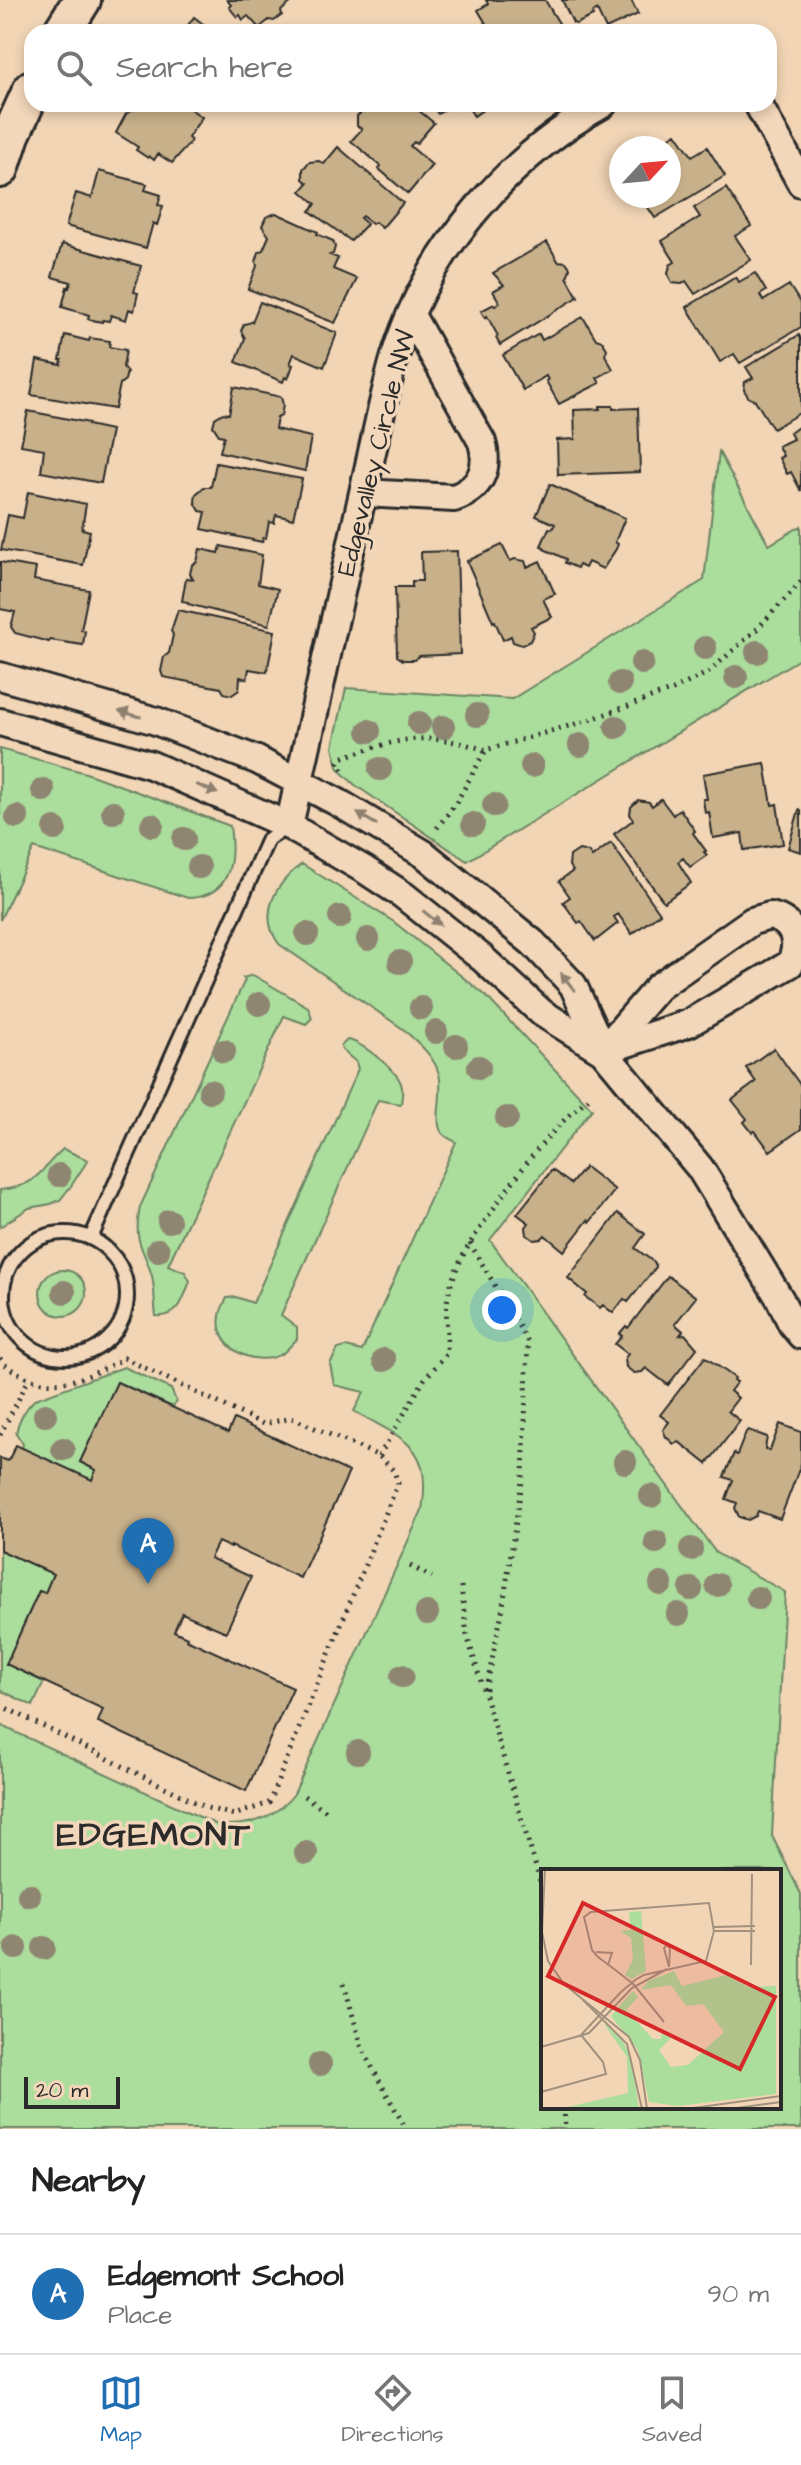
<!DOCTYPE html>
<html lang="en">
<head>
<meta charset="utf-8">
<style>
	body { margin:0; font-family:"Architects Daughter",sans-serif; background:#f6f6f6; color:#222 }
	.compass { position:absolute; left:609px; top:136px; width:72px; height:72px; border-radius:50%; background:#fff; box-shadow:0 4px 12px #0003; rotate:64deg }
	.scale { position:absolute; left:24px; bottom:20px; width:96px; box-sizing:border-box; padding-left:8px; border:4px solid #2b2b2b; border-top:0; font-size:22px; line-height:28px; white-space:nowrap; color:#2b2b2b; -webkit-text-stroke:6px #f3d7ba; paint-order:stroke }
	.you { position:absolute; left:502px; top:1310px; width:28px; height:28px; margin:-20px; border:6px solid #fff; border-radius:50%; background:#1a73e8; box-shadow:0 0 0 12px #1a73e833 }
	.badge { display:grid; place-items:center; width:52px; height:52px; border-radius:50%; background:#1f6fb2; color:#fff; font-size:26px; font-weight:700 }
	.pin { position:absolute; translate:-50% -66px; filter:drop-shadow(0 2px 4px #0008) }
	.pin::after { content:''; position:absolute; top:42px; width:28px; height:24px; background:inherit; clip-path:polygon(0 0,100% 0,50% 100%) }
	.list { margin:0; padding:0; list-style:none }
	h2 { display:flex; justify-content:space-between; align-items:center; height:104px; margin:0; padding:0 32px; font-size:34px }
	h2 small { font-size:26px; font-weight:400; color:#767676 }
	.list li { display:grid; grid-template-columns:52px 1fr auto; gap:24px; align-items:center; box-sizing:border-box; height:120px; padding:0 32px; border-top:2px solid #e0e0e0 }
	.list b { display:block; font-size:30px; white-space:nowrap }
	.list p { margin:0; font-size:26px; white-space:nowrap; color:#767676 }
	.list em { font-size:26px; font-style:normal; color:#767676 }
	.icon { flex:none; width:44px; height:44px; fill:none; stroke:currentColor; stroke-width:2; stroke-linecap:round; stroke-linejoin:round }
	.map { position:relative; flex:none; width:801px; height:2129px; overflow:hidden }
	.search { position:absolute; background:#fff; box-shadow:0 4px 12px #0003; left:24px; right:24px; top:24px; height:88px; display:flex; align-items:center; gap:20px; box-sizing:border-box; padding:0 28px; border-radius:24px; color:#767676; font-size:30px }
	.sheet { height:224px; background:#fff }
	nav { display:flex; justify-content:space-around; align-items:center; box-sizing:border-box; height:112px; border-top:2px solid #e0e0e0; background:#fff; font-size:22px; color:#767676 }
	nav a { display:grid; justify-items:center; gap:4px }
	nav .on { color:#1f6fb2 }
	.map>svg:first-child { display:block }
	.green { fill:#abdd9d; stroke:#6b8464; stroke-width:2; fill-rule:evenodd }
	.building { fill:#c8b18a; stroke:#2b2b2b; stroke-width:2 }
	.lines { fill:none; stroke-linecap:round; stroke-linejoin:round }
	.lane-casing { stroke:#2b2b2b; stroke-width:18 }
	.street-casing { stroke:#2b2b2b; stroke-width:32 }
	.secondary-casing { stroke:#2b2b2b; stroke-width:42 }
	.path { stroke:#2b2b2b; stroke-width:5; stroke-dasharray:2 6; stroke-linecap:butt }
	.lane { stroke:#f3d7ba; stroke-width:12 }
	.street { stroke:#f3d7ba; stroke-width:26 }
	.secondary { stroke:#f3d7ba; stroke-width:36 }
	.tree { fill:#8f8672 }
	.oneway { fill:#8f8172 }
	.labels { text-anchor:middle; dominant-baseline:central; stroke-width:7; stroke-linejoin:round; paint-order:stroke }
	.street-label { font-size:26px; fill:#2b2b2b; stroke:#f3d7ba }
	.district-label { font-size:34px; font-weight:bold; letter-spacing:2px; fill:#2b2b2b; stroke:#f3d7ba }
	.inset-road { fill:none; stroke:#a2917e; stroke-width:2 }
	.view { fill:#d62828; fill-opacity:0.15; stroke:#d62828; stroke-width:4 }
	.inset-edge { fill:none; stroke:#2b2b2b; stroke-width:4 }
</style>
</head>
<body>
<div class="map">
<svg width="801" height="2129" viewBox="0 0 801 2129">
	<rect width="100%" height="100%" fill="#f1d5b5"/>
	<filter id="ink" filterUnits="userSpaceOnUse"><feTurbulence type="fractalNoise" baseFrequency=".0125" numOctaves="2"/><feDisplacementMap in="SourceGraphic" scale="16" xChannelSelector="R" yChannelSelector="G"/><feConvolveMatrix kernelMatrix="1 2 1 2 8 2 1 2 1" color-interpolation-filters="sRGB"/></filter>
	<g filter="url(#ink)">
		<path class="green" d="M719,452L769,545L801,526V658L467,861L355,785L339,770L333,747L346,688L512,699L704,580Z
			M0,749L86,773L230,826C235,861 231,897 188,898L34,848L0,920Z
			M302,864L394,922L485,995L592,1109L490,1240L716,1553L785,1592L772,1836L801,1894V2129H0V1725L215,1824C246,1828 274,1819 294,1794L422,1510C433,1445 404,1440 354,1411L364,1392L334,1385L330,1364L338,1349L346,1347L362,1351L456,1142C451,1139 444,1137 441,1131C434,1120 444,1090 439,1074C434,1055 417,1042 403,1029L279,944C257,914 276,883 302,864ZM543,1871H779V2107H543Z
			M253,975L308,1007L312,1018L306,1024L284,1016L168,1265L185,1272L190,1281C183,1300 179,1318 156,1316C154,1303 155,1289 152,1276C143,1245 133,1244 140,1207L245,980L243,978Z
			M347,1040C360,1041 392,1067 399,1079C404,1087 402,1095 401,1104L378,1100L281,1315L297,1327V1339C293,1343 288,1349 283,1353C258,1369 214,1350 220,1316C220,1311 224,1304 227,1298L236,1297L253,1303L358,1069L356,1062L342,1050L341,1046Z
			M63,1149L88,1160L71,1186L60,1200L51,1204L29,1208L0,1227V1190C39,1186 37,1172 63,1149Z
			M40 1293a23 23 0 1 1 46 0a23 23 0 1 1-46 0Z
			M124,1367L171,1389L176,1401L173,1407L117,1382L80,1462L96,1470L92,1480L22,1448L23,1444L16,1433C18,1421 26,1408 35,1399Z
			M0,1550L53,1574L45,1593L39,1591L6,1664L44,1682L33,1706L0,1690Z"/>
		<path class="building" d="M227,0H294L281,11L282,15L274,21L269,20L259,28L248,16L243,20L240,15L237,17L229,7L231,5Z
			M486,0H545L563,30L560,32H491L478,10L488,4Z
			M562,0H631L638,14L606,29L597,10L592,13L593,16L576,24L573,23Z
			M194,17L214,32L216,30L219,32H183Z
			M120,104H183L202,117L188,138L191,140L188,145L172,163L158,154L154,160L149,156L148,158L136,150L138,147L116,133L126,114L131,111Z
			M383,104H411L434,123L416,144L414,142L410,146L432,165L408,194L379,169L381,166L351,141L362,129L357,126V116L364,110L373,109L376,111Z
			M431,104H453L438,114Z
			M466,104H491L474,116Z
			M676,133L692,156L707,147L725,176L655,218L641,197L631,196H669V148H652Z
			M338,147L403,203L382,228L375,222L372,224L362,216L360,218L367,224L351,241L310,211L316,204L301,191L308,183L303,179V169L309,162L319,161L324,164Z
			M99,171L147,184L145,190L161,195L158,205L163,206L159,219L157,225L153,223L146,248L66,226L76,193L92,198Z
			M726,188L751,226L735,236L751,260L695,294L686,281L681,284L672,283L668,274L670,265L675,262L662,241L700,217L694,208Z
			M276,213L318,232L317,234L333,241L335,247L333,254L330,255L338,258L333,269L357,279L335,323L248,289L257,266L256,262L259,252L263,250L269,236L262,226L266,217Z
			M547,242L558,261L566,262L569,266L570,269L567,277L578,297L500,345L496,338L498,336L487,316L485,318L481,311L494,304L495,306L500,303L493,291L504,285L493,273Z
			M62,244L141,266L134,292L138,293L134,311L129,309L126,320L111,315L109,321L103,320L102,322L88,319L89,315L62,307L67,287L69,288L71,282L52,277Z
			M755,273L766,291L760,295L763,301L789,285L801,304V327L740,363L734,354L720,362L687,307L736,277L739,282Z
			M260,302L337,333L324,367L294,354L290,364L293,365L288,379L285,377L283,382L236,362L245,338L241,331L244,324L252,322Z
			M583,317L596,339L602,341L607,349L605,355L613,369L597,378L600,383L559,404L546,381L548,380L546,376L523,390L503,355L539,334L542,340Z
			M65,335L89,341L90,338L110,341L109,347L126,350L123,367L127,372L125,380L120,384L115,409L31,395L37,360L61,365L62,360H60Z
			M799,335L801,339V412L773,429L755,400L749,398L744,390L745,382L753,378L746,367Z
			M234,387L281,397L283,405L281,416L277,418L275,429L311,437L305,471L220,452L224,436L219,435L213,426L215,418L223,413L229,414Z
			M600,406H613V409L638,408L640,472L558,475L557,440L575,439L574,410L600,409Z
			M28,411L89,423L88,425L111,430L101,483L41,472L44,449L21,445Z
			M801,425V491L791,472L787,474L779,458L783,456L778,446L793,439L790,433Z
			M216,463L302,479L293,519L276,515L274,523L269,522L266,538H263L262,542L202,529L206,512L200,511L195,502L196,494L204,487H211Z
			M550,484L625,518L615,542L618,544L616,549L603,569L588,562L585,568L579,565L577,568L565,563L566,559L544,549V547L541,546L549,528L552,529L555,524L536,516Z
			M28,492L86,504L82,529L90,531L83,565L1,550L8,515L23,518Z
			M502,545L510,561L515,559L525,561L527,567L540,561L555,594L543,599L552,617L531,627L534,632L530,641L522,645L513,642L511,636L503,640L495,621L493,622L467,561Z
			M221,546L262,555L258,584L278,589L269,625L188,604V602L182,601L186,578L193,579L190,574L192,565L197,562L200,549L219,553Z
			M457,551L460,654L419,656L414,660H403L397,656L395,587H412V581H422L421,552Z
			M0,562L36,568L34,580L89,590L81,630L85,631L83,645L50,640L49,642L15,633L11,627L15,612L0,609Z
			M178,610L275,631L267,672L249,669L247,679L240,677L239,690L232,695L224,693L221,688L163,677L161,671L164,657L169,653L173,635L171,631Z
			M765,763L772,805L777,804L783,844L744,850L742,833L713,838L709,812L705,813L703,799H707L703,774Z
			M661,799L673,815L680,809L695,831L693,833L706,851L704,852L707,855L690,867L683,858L678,862L691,883L664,902L614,834L633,820L630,814L631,807L638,800L649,802L652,806Z
			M799,810L801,811V852L788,848Z
			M611,843L660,913L632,934L618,914L614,917L618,923L595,941L581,921L578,923L563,902L570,897L559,881L573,871L569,866L570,856L579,850L588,852L592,857Z
			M774,1048L801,1086V1129L770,1151L755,1131L752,1132L744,1122L747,1119L732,1100L756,1082L746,1068Z
			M585,1167L615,1190L590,1222L588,1220L564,1251L545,1235L541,1239L534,1240L527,1235L526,1227L529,1223L517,1214L552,1170L571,1184Z
			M618,1213L645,1234L635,1248L655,1263L656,1267L628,1302L624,1299L613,1313L603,1305L600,1308L591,1301L585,1297L587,1294L568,1278Z
			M668,1276L696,1297L675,1324L683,1331L680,1335L685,1334L697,1348L668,1385L646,1368L642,1372L634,1373L626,1367L625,1358L628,1354L615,1344L622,1336L619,1334L626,1326L628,1328Z
			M705,1357L735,1378L734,1380L737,1382L730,1391L738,1398L728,1411L740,1421L707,1464L679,1442L674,1444L666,1437L663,1430L669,1422L660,1415Z
			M117,1382L228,1433L234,1419L349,1472L300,1578L231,1546V1548L218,1542L210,1558L251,1577L226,1632L182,1613L174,1631L187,1637L186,1639L293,1688L246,1791L98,1722L103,1709L6,1664L39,1591L45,1593L53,1574L0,1550V1458L8,1461L16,1445L92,1480L96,1470L80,1462Z
			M780,1424L801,1432V1464L780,1519L758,1511L756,1516L748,1520L739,1517L735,1508L737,1503L726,1499L733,1480L724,1477L734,1453L737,1455L746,1432L748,1430L767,1437L765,1449L770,1450Z"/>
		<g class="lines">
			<defs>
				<path id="lane" d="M3 1295a62 62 0 1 1 124 0a62 62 0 1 1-124 0Z
					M91,1238L268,839L289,826"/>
				<path id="street" d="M758,104L801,183
					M364,493L454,498C480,489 490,469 482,442L411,315
					M0,676L156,721L257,760L339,803L424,854L533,943L573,985L603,1051L700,1168L780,1299L792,1324L801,1335
					M0,722L151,765L289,826L365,870L403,895L482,958L542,1013L603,1051
					M289,826L380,416C385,396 389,376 395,356C428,250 507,158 603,104
					M770,916C794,921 801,943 790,964L689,1023L603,1051L658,987L752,921Z"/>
				<path id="secondary" d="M62,32L82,0
					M0,169L11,135L32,89"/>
			</defs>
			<use href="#lane" class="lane-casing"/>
			<use href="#street" class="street-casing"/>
			<use href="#secondary" class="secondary-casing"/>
			<path class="path" d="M342,770L338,764L341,758C401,738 424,731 486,750
				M437,828L456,803L486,750L589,720L673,690L709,672L758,628L801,582
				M470,1243L528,1342L523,1475L502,1612L485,1694
				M0,1358C5,1366 12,1370 20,1374C55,1394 92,1376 124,1358L263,1424L292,1418L379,1456L394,1471L398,1483L269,1803L234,1815L207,1808L0,1705
				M0,1435L29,1379
				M379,1456L424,1380L447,1353C448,1333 444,1312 449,1292C457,1258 477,1233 496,1205C524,1166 551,1128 589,1098
				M410,1566L432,1577
				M461,1586L467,1635L543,1891
				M304,1796L328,1812
				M344,1983L362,2049L406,2129
				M564,2107L565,2129"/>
			<use href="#lane" class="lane"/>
			<use href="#street" class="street"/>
			<use href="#secondary" class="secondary"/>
		</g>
		<g class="tree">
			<circle cx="705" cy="648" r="12"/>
			<circle cx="757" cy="652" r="12"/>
			<circle cx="642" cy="663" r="12"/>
			<circle cx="736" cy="677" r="12"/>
			<circle cx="620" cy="683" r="12"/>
			<circle cx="477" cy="715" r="12"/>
			<circle cx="419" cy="723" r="12"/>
			<circle cx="443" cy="727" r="12"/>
			<circle cx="616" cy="727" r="12"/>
			<circle cx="369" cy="731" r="12"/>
			<circle cx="580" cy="745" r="12"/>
			<circle cx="532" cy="766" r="12"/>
			<circle cx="380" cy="769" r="12"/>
			<circle cx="43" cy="790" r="12"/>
			<circle cx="494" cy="805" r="12"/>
			<circle cx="113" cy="812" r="12"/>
			<circle cx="17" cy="817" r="12"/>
			<circle cx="473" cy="824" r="12"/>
			<circle cx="152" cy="825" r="12"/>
			<circle cx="55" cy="829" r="12"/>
			<circle cx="184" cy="839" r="12"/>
			<circle cx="199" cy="867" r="12"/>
			<circle cx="340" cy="917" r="12"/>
			<circle cx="307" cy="934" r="12"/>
			<circle cx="368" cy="939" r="12"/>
			<circle cx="400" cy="962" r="12"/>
			<circle cx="259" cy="1004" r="12"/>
			<circle cx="421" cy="1008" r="12"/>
			<circle cx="436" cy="1032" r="12"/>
			<circle cx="456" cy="1046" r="12"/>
			<circle cx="224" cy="1051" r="12"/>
			<circle cx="479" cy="1067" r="12"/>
			<circle cx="210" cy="1091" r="12"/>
			<circle cx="507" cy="1118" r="12"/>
			<circle cx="59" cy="1175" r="12"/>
			<circle cx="169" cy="1221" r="12"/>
			<circle cx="158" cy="1250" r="12"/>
			<circle cx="64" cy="1292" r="12"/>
			<circle cx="384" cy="1360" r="12"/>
			<circle cx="45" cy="1415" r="12"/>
			<circle cx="63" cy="1449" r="12"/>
			<circle cx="625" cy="1462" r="12"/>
			<circle cx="651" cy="1496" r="12"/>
			<circle cx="656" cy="1542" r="12"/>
			<circle cx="691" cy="1549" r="12"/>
			<circle cx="661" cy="1584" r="12"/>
			<circle cx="717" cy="1585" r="12"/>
			<circle cx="691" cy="1589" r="12"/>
			<circle cx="758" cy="1598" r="12"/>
			<circle cx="427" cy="1613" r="12"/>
			<circle cx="678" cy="1614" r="12"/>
			<circle cx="402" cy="1676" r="12"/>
			<circle cx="358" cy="1752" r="12"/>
			<circle cx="306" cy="1853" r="12"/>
			<circle cx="29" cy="1895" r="12"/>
			<circle cx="16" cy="1948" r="12"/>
			<circle cx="44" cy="1948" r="12"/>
			<circle cx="320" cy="2064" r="12"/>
		</g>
		<defs><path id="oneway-solid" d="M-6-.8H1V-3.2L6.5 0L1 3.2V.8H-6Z" transform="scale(2)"/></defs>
		<g class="oneway">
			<use href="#oneway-solid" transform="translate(130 714) rotate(-164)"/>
			<use href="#oneway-solid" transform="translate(207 789) rotate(23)"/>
			<use href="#oneway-solid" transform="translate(367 819) rotate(-149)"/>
			<use href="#oneway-solid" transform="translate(432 918) rotate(38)"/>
			<use href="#oneway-solid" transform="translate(568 982) rotate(-128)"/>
		</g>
	</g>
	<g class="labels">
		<g class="street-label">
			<text transform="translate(376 453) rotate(-76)">Edgevalley Circle NW</text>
		</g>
		<g class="district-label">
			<text x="154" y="1835">EDGEMONT</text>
		</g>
	</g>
	<g transform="translate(541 1869)">
		<rect width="240" height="240" fill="#f1d5b5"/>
		<path d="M100,42L105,102L91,110L84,106L92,91L90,69L79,62L90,61L88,43ZM133,102L141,117L185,106L207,118L235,117V225L137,237L108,233L97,181L70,147L87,127L92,122L97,128L85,141L112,170H120V165L133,168L137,172L130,169L118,181L130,198L147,196L183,163L162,135L145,137L130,116L100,121L107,112ZM63,155L65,156L80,170L90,187L98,240H18L87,224L86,188Z" fill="#abdd9d"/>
		<path class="inset-road" d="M0,0H60M4,0L1,63L7,92L23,115L88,168L99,191L106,240M173,58L214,57M173,62H214M126,76L129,79L128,98L123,79ZM55,83L71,84L67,96M210,96L211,5M42,131L86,175L101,240M40,166L79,124L87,117L91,114L94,111L103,106L165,92L173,62L168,34L50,43L43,48L51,81L56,87L61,91L73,100L91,114L94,117L123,153M0,178L48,164L91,119L126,100M0,223L65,205L62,193L40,166M145,240L240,227M188,240L240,233"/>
		<path class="view" d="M42,34L234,128L199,200L7,107Z"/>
		<rect width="240" height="240" class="inset-edge"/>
	</g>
</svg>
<svg class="compass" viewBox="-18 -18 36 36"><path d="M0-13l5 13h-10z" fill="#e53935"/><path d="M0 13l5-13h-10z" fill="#767676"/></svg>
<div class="scale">20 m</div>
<div class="you"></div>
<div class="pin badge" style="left:148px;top:1584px">A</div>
<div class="search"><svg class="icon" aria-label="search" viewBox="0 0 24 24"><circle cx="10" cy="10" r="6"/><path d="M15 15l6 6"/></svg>Search here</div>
</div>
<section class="sheet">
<h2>Nearby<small></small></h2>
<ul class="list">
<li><span class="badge">A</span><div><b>Edgemont School</b><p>Place</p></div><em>90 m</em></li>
</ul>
</section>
<nav>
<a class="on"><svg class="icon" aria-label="map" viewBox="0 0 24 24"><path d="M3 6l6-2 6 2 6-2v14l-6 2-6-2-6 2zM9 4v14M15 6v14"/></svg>Map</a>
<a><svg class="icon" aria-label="directions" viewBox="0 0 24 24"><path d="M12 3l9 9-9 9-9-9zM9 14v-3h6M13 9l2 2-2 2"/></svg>Directions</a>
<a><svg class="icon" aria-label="saved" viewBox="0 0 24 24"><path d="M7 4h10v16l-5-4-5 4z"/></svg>Saved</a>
</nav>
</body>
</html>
